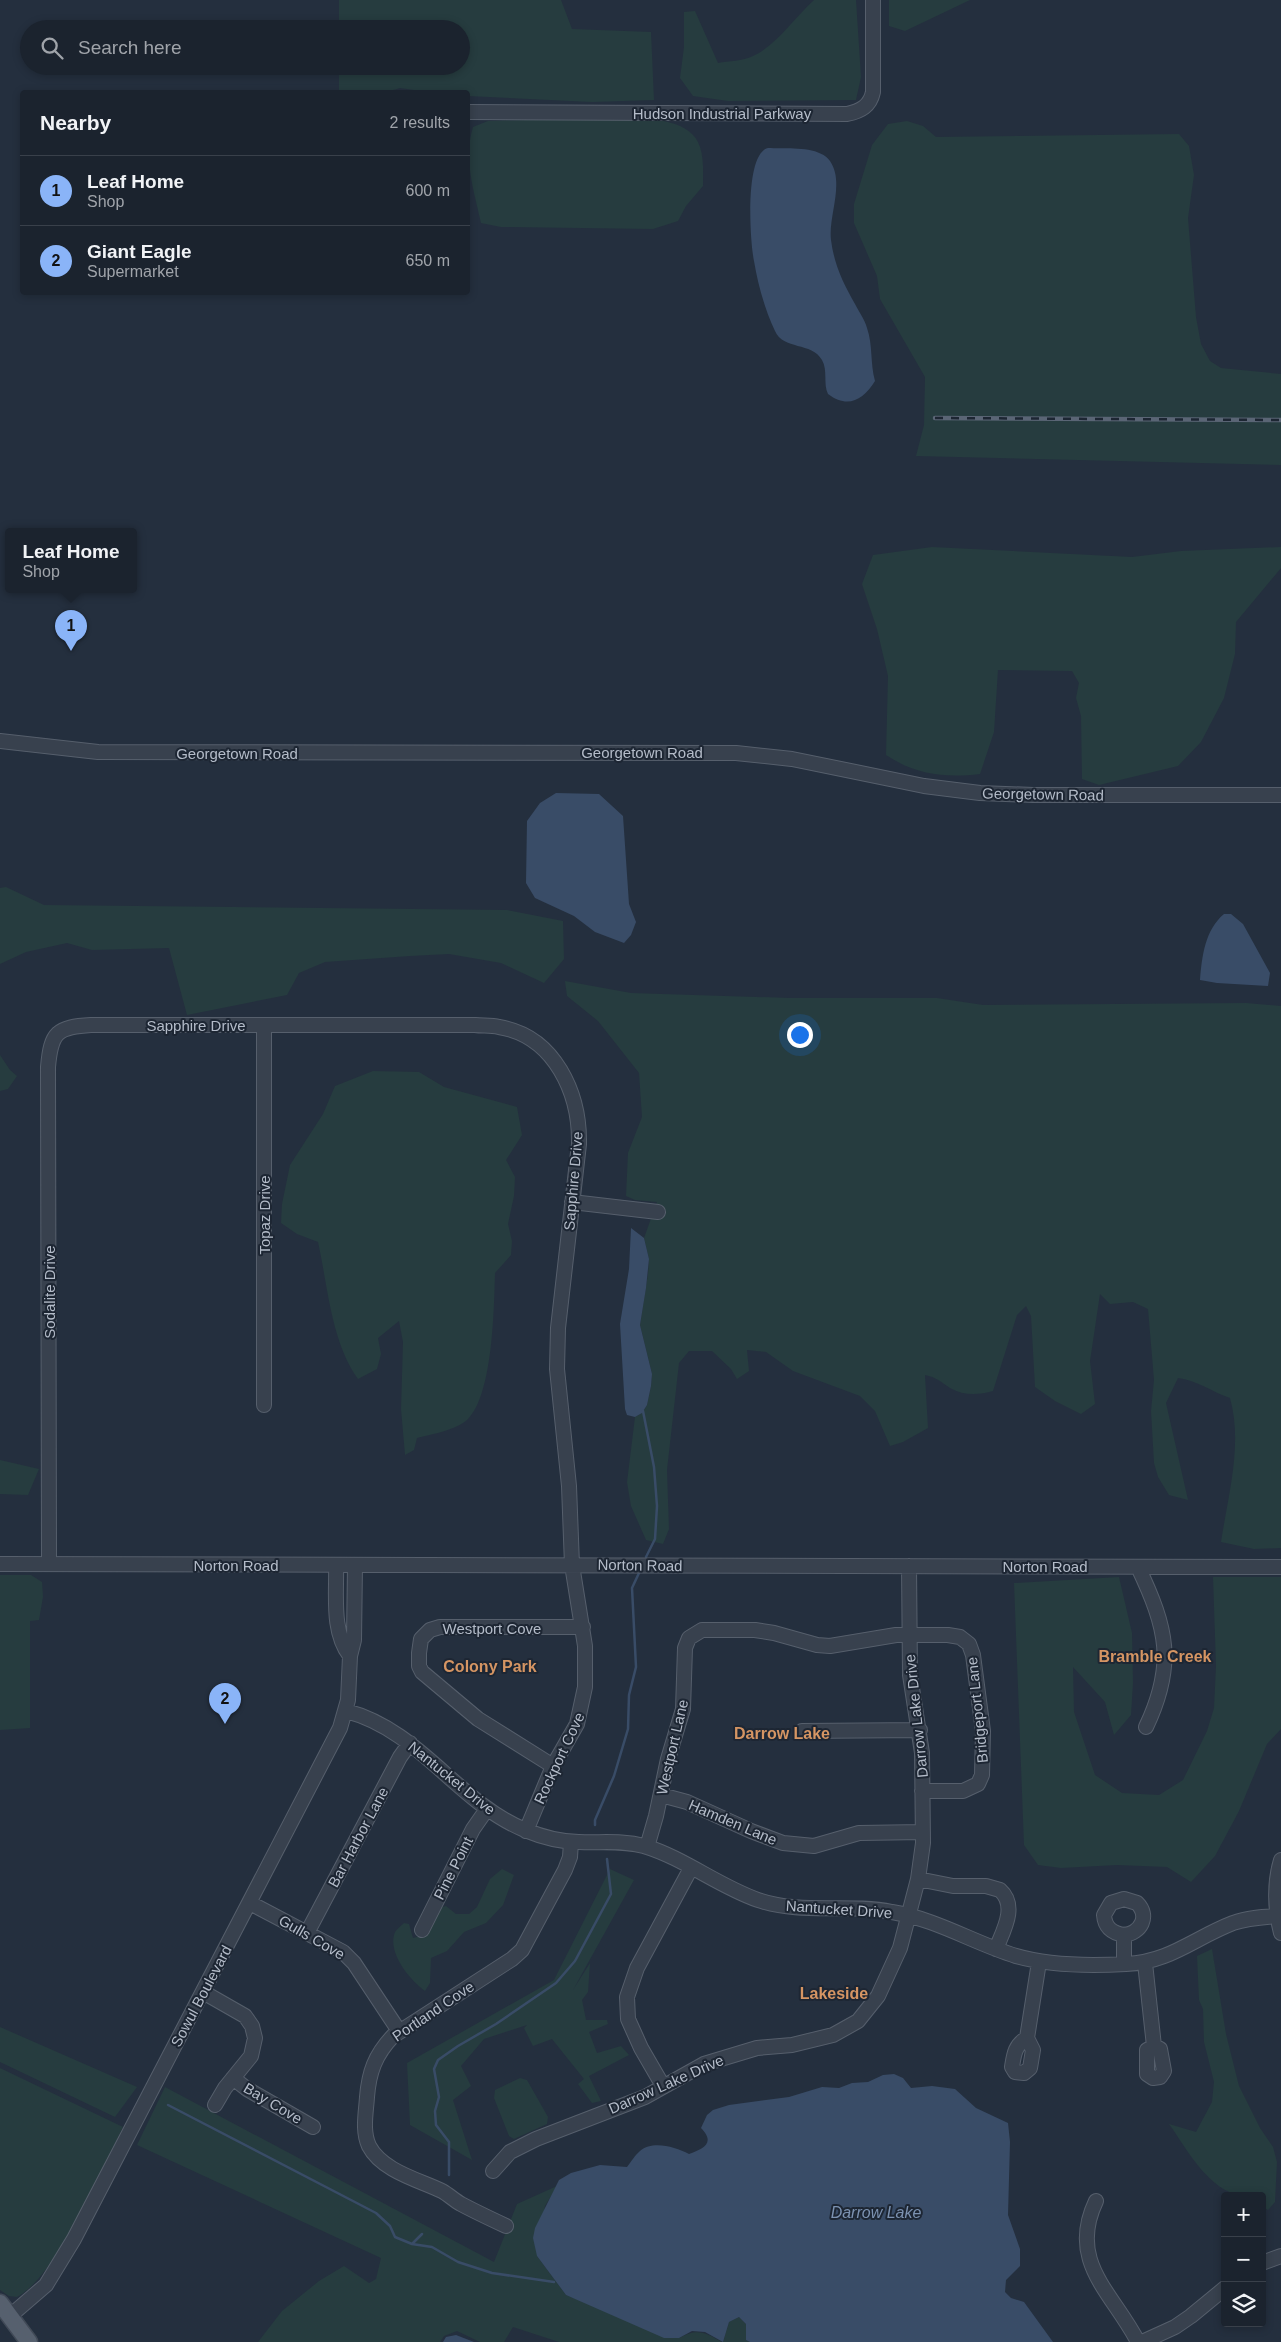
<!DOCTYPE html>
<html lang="en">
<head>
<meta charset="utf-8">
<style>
	body { margin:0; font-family:Arial,sans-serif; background:#282f3a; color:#f1f3f6 }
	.controls { position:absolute; right:15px; bottom:15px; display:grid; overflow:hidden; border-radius:5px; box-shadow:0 2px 8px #0003 }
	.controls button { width:45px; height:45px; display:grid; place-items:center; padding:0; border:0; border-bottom:1px solid #39404a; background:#1b232e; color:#f1f3f6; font:25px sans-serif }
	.you { position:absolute; left:799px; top:1034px; width:18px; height:18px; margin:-12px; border:4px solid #fff; border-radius:50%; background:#1a73e8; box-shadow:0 0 0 8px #1a73e833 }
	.badge { display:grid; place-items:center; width:32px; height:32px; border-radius:50%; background:#8ab4f8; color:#111; font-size:16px; font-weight:700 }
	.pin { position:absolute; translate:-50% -41px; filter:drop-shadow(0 1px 2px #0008) }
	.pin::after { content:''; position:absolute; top:26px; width:18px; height:15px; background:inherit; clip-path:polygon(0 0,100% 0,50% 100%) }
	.popup { position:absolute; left:5px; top:528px; width:132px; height:65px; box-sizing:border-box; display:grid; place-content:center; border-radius:5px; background:#1b232e; filter:drop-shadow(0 1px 4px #0005); font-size:16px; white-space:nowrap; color:#a0a4aa }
	.popup b { font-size:19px; color:#f1f3f6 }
	.popup::after { content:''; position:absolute; left:50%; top:100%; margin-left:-10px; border:10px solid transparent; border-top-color:#1b232e }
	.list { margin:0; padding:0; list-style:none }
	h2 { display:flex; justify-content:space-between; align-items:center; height:65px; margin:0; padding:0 20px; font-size:21px }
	h2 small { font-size:16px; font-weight:400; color:#a0a4aa }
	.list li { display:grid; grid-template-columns:32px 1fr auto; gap:15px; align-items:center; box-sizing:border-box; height:70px; padding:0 20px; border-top:1px solid #39404a }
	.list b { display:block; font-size:19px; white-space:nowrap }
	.list p { margin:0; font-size:16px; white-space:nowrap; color:#a0a4aa }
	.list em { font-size:16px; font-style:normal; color:#a0a4aa }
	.icon { flex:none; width:28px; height:28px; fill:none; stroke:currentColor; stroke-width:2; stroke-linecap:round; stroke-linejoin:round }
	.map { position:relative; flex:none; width:1281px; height:2342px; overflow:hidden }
	.search { position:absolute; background:#1b232e; box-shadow:0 2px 8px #0003; left:20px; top:20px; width:450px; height:55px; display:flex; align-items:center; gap:12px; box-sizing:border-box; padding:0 18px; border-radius:28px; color:#a0a4aa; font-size:19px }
	.panel { position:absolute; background:#1b232e; box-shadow:0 2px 8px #0003; left:20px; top:90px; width:450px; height:205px; border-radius:5px }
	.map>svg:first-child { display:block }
	.green { fill:#263c3f }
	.water { fill:#394c67 }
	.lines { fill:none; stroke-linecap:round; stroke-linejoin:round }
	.stream { stroke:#394c67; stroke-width:2.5 }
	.minor-casing { stroke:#565f6c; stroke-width:16 }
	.major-casing { stroke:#414a57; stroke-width:19 }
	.minor { stroke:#38414e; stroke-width:14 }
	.major { stroke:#56606e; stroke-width:16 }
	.rail-casing { stroke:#5a6575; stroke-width:4.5 }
	.rail { stroke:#1d2633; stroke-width:2.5; stroke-dasharray:8; stroke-linecap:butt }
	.labels { text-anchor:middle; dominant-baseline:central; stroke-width:4; stroke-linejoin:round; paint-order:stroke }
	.street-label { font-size:15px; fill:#b4bcc9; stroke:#1d2633 }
	.neighbourhood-label { font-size:16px; font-weight:bold; fill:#d59563; stroke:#1d2633 }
	.water-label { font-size:16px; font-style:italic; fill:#7c92b1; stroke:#1d2633 }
</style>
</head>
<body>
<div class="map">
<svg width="1281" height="2342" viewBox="0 0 1281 2342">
	<rect width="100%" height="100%" fill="#242f3e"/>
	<path class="green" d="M339,0H561L572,29L651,32L654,100L592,102L468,96V92H427L400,88L387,92H339V66H461V29H339Z
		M814,0H856L861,77L856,100L728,101L693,96L680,78L684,47V12L695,11L718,63C729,61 742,61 753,56C776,46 795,17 814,0Z
		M889,0H970L905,31L889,26Z
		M593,118C622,119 690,111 700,147C704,159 703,174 703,186L686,206L678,221L653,229L501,227L481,223C474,191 463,159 473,127L488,121Z
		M907,121L923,126L936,137L1179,134L1189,146L1194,175L1188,218L1196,317L1201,344L1210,361L1221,368L1281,374V465L916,456L924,425L925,377L880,299L877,276L854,223V204L872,145L888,124Z
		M932,547L1132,557L1181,551L1281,547V568L1236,622L1235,654L1224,698L1201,742L1178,766L1099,785L1082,779L1081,716L1076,698L1079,683L1072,671L998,670L994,732L980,774C945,778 916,775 886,755L888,676L877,629L862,584L873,555Z
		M6,887L44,905L507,910L563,921L564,959L544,983L501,963L449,954L410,956L325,962L299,973L287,995L187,1015L169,948L92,950L67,943L26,952L0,964V888Z
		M565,981L631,993L790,998H937L983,1005L1246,1003L1281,1006V1548L1254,1549L1221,1542C1228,1496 1243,1444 1230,1398C1212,1392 1197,1380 1178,1378L1166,1403L1188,1500L1169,1495L1158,1477L1154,1463L1151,1411L1154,1380L1148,1309L1133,1302L1110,1304L1100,1294L1090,1361L1095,1404L1081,1414L1055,1401L1035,1387L1031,1316L1026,1306L1017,1315L993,1391C979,1395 964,1396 950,1388C941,1382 936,1377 925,1375L928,1428L903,1442L890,1446L875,1411L860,1396L793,1371L766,1352L747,1350L749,1371L737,1379L731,1369L712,1351H689L679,1363L667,1470L669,1529L663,1544L646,1540L631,1506L627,1482L635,1417L642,1413L647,1405L651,1386L652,1374L640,1325L648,1274L649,1259L644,1238L657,1202L635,1200L626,1196L628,1153L642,1117L639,1073L598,1021L567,996Z
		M0,1055L10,1070L17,1076L8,1089L0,1091Z
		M373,1071L419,1072L444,1087L517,1107L522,1135L506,1160L515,1177L514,1196L508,1224L512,1241L511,1255L495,1273C494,1307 493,1394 468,1419C457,1430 432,1434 417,1438L414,1450L405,1455L401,1409L403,1342L399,1321L378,1338L381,1354L377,1369L358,1379C331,1341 328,1287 318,1242L297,1234L281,1223L282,1204L290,1165L323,1114L335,1086Z
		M0,1460L39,1469L28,1495L0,1494Z
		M0,1575H31L42,1582L43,1597L39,1620L30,1621V1728L0,1730Z
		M1119,1577L1132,1633L1133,1683L1131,1715L1114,1735L1105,1702L1073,1667L1074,1712L1095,1775L1122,1793L1159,1795L1183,1780L1207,1731L1214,1708L1216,1666L1213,1577H1281V1729L1267,1744L1239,1811L1215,1856L1191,1882L1167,1867L1117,1865L1061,1868L1038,1865L1024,1845L1014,1583Z
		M502,1869L514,1875L503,1905L486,1923L464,1932L447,1951L431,1958L430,1983L425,1991C410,1980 389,1955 394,1935C395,1930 400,1927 404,1923L409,1924L413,1938L428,1934L438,1908L446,1906L456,1914H469L477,1907L490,1879Z
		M610,1869L634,1880L573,1990L590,1963L588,1992L582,2000L586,2020H607L608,2024L589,2032L597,2053L621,2046L629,2055L589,2076L601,2101L592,2103L578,2084L584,2079L552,2039L533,2046L524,2028L527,2025L484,2039L461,2066L471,2086L453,2100L472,2160L410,2125L407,2063L554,1980Z
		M1212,1949L1226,2034L1239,2086L1260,2128L1273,2147L1277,2162L1275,2202L1268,2210L1262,2206V2196C1256,2196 1249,2197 1243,2196C1208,2191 1187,2149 1169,2124L1196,2132L1212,2102L1214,2082L1204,2042L1203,2009L1199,2000L1197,1956Z
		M0,2027L137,2087L115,2117L0,2062Z
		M0,2068L123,2127C102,2169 57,2276 17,2297L9,2296L0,2290Z
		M520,2078L527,2080L548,2117L547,2124L514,2139L509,2136L494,2098L495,2090Z
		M165,2087L494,2262L517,2204L557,2186L545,2206L537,2256L566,2295L679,2338C698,2328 704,2332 722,2342H559L513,2327L504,2342H480L457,2331L444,2336L440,2342H258L282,2311L319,2281L344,2266L369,2283L376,2279L381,2258L137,2145Z
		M739,2317L746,2324V2340L750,2342H723L729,2322Z"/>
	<path class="water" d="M768,148C785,149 819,145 830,161C845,183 828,216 831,240C834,264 843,283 855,304C859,312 865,320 867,328C873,345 870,363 875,381C863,400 848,409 828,394C823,384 828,370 822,360C812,342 783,350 775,331C765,310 758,285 754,261C750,242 744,154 768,148Z
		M556,793L599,794L623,816L629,904L636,922L631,935L624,943L595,932L574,916L535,898L526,883L527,821L540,803Z
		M1224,914H1231L1243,924L1270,973L1268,986L1217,983L1200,980C1202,956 1205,930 1224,914Z
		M631,1228L644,1238L649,1259L646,1288L640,1325L652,1374L651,1386L647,1405L642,1413L635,1417L627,1415L625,1409L620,1324L629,1269Z
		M894,2074L903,2078L911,2088L932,2086L955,2089L976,2108L1008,2123L1010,2142L1008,2215L1020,2249V2266L1006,2280L1005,2292L1011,2298L1024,2302L1053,2342H750L746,2340V2324L739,2317L729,2322L723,2342L705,2332L692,2331L679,2338H664L566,2295L537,2256L533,2238L535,2228L559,2180L571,2173L600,2165L627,2167C631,2162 635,2155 640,2151C653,2140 675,2147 689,2154C703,2149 716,2143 701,2128L707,2115L713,2110L729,2105L789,2097L822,2087L839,2088L852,2083L868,2082L883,2075Z
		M456,2335L474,2342H443L446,2337Z"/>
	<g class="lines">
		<path class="stream" d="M643,1411L654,1467L657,1506L655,1539L646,1557
			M595,1825V1820L614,1776L628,1729L629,1695L636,1667L632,1588L639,1573
			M168,2105L376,2213L390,2226L395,2237L412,2244L432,2247L458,2262L492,2273L554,2282
			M449,2175V2142L436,2125L435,2111L439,2097L434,2069L438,2060L458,2046L496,2024L556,1983L575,1961L611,1894L607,1859
			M412,2244L422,2234"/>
		<defs>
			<path id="minor" d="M468,112L847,114C861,111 870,106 873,92V0
				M0,741L98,752L736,753L792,759L924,786L980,793L1033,795H1281
				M264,1025V1405
				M572,1202L658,1212
				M0,1564L1281,1567
				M49,1564L48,1067C51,1032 57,1027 91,1025H475C483,1026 491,1025 499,1027C555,1036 580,1094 579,1144L558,1328L557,1369L569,1486L572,1565L585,1646V1687L577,1724L553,1766L526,1831
				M336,1565C337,1594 331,1631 350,1656
				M1138,1567C1167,1628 1176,1664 1146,1727
				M346,1711C420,1730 457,1802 525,1830C542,1837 560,1842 579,1842C601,1843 622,1840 644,1846C684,1858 718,1886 758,1900C802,1915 848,1903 892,1912C936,1919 974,1943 1016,1956C1050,1966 1090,1966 1126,1964C1170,1962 1194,1938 1233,1923C1247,1918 1262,1917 1277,1916
				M802,1731L920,1730
				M553,1766L478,1719L422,1672L419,1666V1653L421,1639L430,1630L440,1627H583
				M661,1795L687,1802L751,1831L783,1843L814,1846L859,1833L923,1832
				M647,1847L656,1816L668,1759L683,1709L685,1648L689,1638L702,1630H755L774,1633L817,1645L830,1646L896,1635H948L960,1637L969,1644L973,1655L983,1731L982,1775L978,1784L963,1791H922
				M1281,1860C1274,1883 1275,1910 1281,1933
				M918,1879L953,1886H986L1000,1890C1018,1906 1003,1931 996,1949
				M250,1903L343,1952L354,1963L399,2031
				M422,1930L473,1829L487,1809
				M307,1933L400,1757L410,1743
				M1124,1935C1112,1933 1105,1928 1104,1915L1111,1903L1124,1899L1137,1903C1150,1916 1141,1933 1124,1935V1964
				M1145,1963L1154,2046
				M203,1992L245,2016L252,2026L255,2038L251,2056L225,2088L215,2105
				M1027,2038C1015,2045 1014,2054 1012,2067L1015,2072L1024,2073L1030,2068L1033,2050L1027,2038L1039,1962
				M1154,2046L1160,2049L1164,2071L1160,2077L1153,2078L1147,2074V2050Z
				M233,2078L247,2089L313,2127
				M663,2086L641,2048L628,2019L627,1997L637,1968L691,1868
				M493,2171L510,2152L536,2139L645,2097L704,2064L757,2048L792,2045L833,2035L858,2021L878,1996L900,1948L918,1879L923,1843L922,1753L910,1675L909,1566
				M1096,2201C1067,2262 1113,2293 1138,2342
				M506,2226C491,2219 476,2212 461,2204C454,2200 449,2195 442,2191C419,2180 382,2171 369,2146C362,2131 366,2113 367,2097C369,2072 375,2055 393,2036L512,1959L522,1950L565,1870L570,1857L571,1842
				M1262,2263L1281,2256
				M10,2316L46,2285L74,2239L340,1728L348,1700L350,1656L354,1640L355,1565
				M1142,2342L1175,2327L1191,2316L1225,2288"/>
			<path id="major" d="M0,2303L29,2342"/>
		</defs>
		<use href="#minor" class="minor-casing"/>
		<use href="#major" class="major-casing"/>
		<use href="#minor" class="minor"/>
		<use href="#major" class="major"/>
		<defs>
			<path id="rail" d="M935,418L1281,420"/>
		</defs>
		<use href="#rail" class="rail-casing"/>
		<use href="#rail" class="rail"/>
	</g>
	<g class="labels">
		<g class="street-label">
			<text x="722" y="113">Hudson Industrial Parkway</text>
			<text x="642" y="752">Georgetown Road</text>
			<text x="237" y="753">Georgetown Road</text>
			<text transform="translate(1043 794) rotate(1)">Georgetown Road</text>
			<text x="196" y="1025">Sapphire Drive</text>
			<text transform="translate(573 1181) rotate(-85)">Sapphire Drive</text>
			<text transform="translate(264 1215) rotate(-90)">Topaz Drive</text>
			<text transform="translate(49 1292) rotate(-90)">Sodalite Drive</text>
			<text x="236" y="1565">Norton Road</text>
			<text transform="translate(640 1565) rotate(1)">Norton Road</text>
			<text x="1045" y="1566">Norton Road</text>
			<text x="492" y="1628">Westport Cove</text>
			<text transform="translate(977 1710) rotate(-96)">Bridgeport Lane</text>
			<text transform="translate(916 1716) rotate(-96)">Darrow Lake Drive</text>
			<text transform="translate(672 1747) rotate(-77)">Westport Lane</text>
			<text transform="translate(559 1758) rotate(-65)">Rockport Cove</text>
			<text transform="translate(452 1778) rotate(39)">Nantucket Drive</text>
			<text transform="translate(733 1822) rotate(23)">Hamden Lane</text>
			<text transform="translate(358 1837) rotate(-62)">Bar Harbor Lane</text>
			<text transform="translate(453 1868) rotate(-63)">Pine Point</text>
			<text transform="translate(839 1909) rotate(4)">Nantucket Drive</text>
			<text transform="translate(312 1937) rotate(30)">Gulls Cove</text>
			<text transform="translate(201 1996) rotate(-62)">Sowul Boulevard</text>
			<text transform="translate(433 2011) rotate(-34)">Portland Cove</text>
			<text transform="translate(666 2084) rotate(-24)">Darrow Lake Drive</text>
			<text transform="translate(273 2103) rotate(31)">Bay Cove</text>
		</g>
		<g class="neighbourhood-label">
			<text x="1155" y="1656">Bramble Creek</text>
			<text x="490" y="1666">Colony Park</text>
			<text x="782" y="1733">Darrow Lake</text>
			<text x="834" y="1993">Lakeside</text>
		</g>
		<g class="water-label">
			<text x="876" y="2212">Darrow Lake</text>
		</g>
	</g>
</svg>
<div class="controls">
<button>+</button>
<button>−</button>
<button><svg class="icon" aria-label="layers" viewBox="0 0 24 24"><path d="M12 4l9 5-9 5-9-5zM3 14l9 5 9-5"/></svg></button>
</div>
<div class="you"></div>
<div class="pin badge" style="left:71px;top:651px">1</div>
<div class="popup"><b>Leaf Home</b>Shop</div>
<div class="pin badge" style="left:225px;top:1724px">2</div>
<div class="search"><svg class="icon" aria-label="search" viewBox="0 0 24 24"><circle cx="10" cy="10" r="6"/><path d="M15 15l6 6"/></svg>Search here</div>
<section class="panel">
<h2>Nearby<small>2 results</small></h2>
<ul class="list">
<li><span class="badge">1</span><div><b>Leaf Home</b><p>Shop</p></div><em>600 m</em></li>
<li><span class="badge">2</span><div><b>Giant Eagle</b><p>Supermarket</p></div><em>650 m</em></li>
</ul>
</section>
</div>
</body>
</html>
